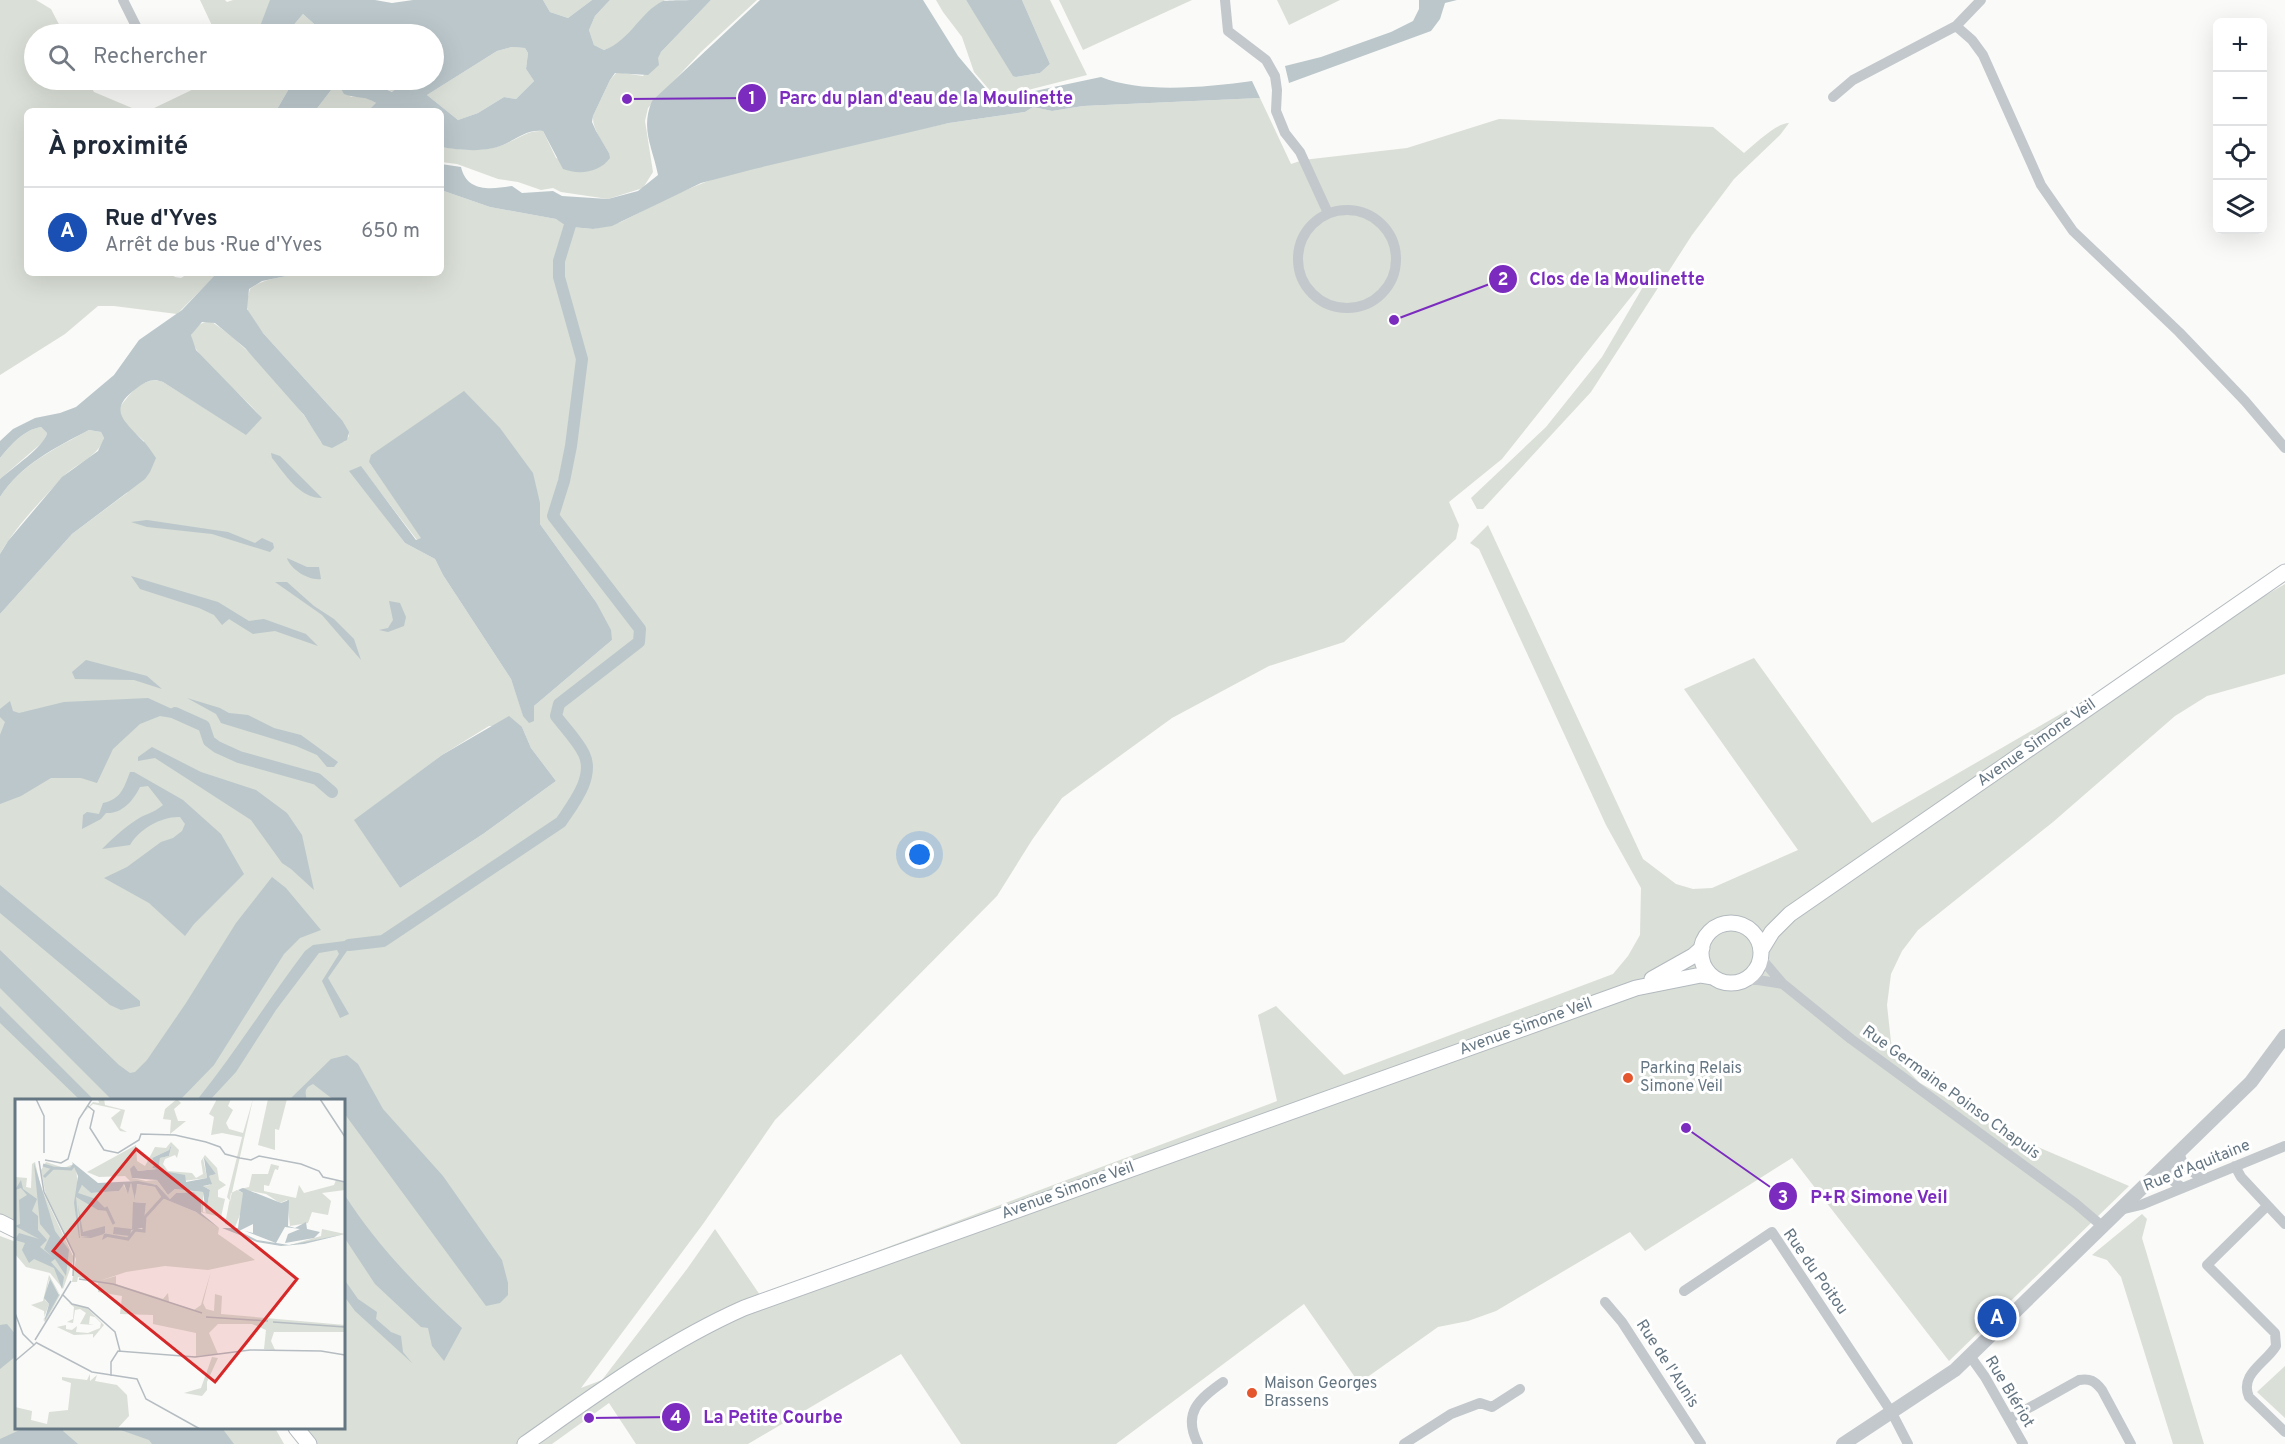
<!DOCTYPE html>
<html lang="fr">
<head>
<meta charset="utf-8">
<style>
	body { margin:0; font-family:Overpass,sans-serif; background:#f6f6f7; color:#1f2937 }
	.controls { position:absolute; right:18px; top:18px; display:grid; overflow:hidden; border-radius:9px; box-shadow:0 6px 24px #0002 }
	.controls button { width:54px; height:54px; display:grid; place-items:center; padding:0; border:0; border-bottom:2px solid #e0e1e3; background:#fff; color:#1f2937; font:30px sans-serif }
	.you { position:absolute; left:920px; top:855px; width:21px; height:21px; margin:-15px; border:4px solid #fff; border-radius:50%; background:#1a73e8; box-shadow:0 0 0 9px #1a73e833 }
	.badge { display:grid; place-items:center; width:39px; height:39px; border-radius:50%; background:#1a73e8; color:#fff; font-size:20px; font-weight:700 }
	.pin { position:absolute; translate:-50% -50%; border:3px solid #fff; box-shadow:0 2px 6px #0006 }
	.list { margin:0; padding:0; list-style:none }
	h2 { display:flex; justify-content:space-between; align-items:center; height:78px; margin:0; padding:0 24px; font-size:26px }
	h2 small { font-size:20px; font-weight:400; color:#747a83 }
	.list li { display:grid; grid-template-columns:39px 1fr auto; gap:18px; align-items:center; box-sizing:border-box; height:90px; padding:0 24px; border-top:2px solid #e0e1e3 }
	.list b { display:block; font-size:22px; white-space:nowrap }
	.list p { margin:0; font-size:20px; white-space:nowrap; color:#747a83 }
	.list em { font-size:20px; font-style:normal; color:#747a83 }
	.icon { flex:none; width:33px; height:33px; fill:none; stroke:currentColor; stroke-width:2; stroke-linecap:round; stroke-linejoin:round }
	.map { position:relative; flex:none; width:2285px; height:1444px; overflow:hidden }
	.search { position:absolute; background:#fff; box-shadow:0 6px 24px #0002; left:24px; top:24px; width:420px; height:66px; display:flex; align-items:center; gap:15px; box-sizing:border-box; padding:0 21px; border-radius:33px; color:#747a83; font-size:22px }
	.panel { position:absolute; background:#fff; box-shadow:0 6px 24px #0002; left:24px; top:108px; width:420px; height:168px; border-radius:9px }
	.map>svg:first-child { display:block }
	.green { fill:#dadfd7; fill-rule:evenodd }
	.water { fill:#bbc7cb; fill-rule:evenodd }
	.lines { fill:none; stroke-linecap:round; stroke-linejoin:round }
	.canal { stroke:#bbc7cb; stroke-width:12 }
	.secondary-casing { stroke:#b3babf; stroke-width:17 }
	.minor { stroke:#c3c8cc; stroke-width:10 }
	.tertiary { stroke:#c3c8cc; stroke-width:14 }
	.secondary { stroke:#fff; stroke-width:15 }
	.poi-dot { fill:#e4572e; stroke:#fff; stroke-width:2 }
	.labels { text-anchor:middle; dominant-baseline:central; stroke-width:6; stroke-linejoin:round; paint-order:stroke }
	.street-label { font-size:16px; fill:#657683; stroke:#fff }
	.poi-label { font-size:16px; fill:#657683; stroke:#fff; text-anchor:start }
	.inset-river { fill:none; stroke:#bbc7cb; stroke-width:3 }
	.inset-road { fill:none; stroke:#b5bdc2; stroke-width:1.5 }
	.view { fill:#d62828; fill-opacity:0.15; stroke:#d62828; stroke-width:3 }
	.inset-edge { fill:none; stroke:#657683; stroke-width:3 }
	.leader { fill:none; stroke:#7b2cbf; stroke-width:2 }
	.callout-dot { fill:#7b2cbf; stroke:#fff; stroke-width:2 }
	.mark-label { font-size:18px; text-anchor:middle; font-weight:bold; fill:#fff }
	.callout-label { font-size:18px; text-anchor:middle; font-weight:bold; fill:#7b2cbf; stroke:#fff; stroke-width:6; stroke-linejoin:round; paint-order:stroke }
</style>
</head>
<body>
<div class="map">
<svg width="2285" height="1444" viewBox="0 0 2285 1444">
	<rect width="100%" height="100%" fill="#fafaf8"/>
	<path class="green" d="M0,0H36L51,9L64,34H34V80H87L94,92L139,111H27V273H169L175,277L181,278L189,273H218L177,314L114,306H98L65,334L0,375Z
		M200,0H225L227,2L233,0H270V2L257,34H216Z
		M543,0H592L568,18L550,12Z
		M610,0H665C645,15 628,42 604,50L594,45L589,30L595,16Z
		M711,0H757L701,52L648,108L645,121L653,172L643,188L608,199L561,192L553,188L541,190L518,182L498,179L457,164L441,162V147C461,150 484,152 503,145C518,139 527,130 543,131L556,158L591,170L607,161L609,153C603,142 592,129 593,116L610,80L617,72L643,76L661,52Z
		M936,0H966L1016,77L1040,73L1050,64L1022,0H1050L1087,75L1020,92H1000L993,94L974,72L962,37L943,12Z
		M1059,0H1192L1083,50Z
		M1277,0H1340L1289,25Z
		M303,14L322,31L320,34H286Z
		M512,47L525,48L528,53L526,69L534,81L516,99L504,97L478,113L458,120L427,95L497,51Z
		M203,80H294L276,111H148L200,86Z
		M350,80H404V83L393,92L374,84L358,86L351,83Z
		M335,85H340L351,97H367L377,104L368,111H315Z
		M1260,98L1291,164L1303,160L1407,148L1499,119L1713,127L1744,153C1755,144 1776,123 1789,123L1780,135L1734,179L1692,235L1591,392L1483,509H1477L1471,498L1546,427L1602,357L1654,268L1502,459L1449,502L1459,525L1456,539L1344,642L1269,666L1172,718L1062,798L1032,840L997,896L775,1120L703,1224L581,1388L602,1380L687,1269L715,1229L760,1295L1277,1101L1258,1015L1276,1006L1344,1075L1613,974L1628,956L1640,935L1641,888L1606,825L1479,549L1470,543L1488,525L1643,859L1676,884L1693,889L1712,888L1798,850L1684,689L1754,658L1872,823L2285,584V674L2207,696L2175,716L2053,822L1918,930L1902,951L1891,974L1887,1005L1891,1042L1902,1065L1920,1083L2019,1139L2129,1186L1949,1361L1792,1158L1645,1251L1630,1232L1496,1311L1468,1321L1438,1327L1359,1383L1304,1304L1116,1444H961L901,1354L748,1444H636L609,1403L552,1444H315L304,1428H344V1100H16V1221L0,1214V614L72,534L127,493L144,441C133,431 120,423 119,408C130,394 143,375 163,382L246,434L261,418C246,395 192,360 191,335C197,326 201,321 212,322C248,345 301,405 321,442H344L349,436L342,420L263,333L249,315L246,304L250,289C279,264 398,273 441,273V190L490,207L556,219L572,227L593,229L621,222L676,194L718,177L855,143L949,123L1025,112L1033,107L1052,111L1083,106ZM369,462L540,503V524L596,602L612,640L534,706V721L523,715L511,679L443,575L435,559L405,543L350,471L361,467L417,540L422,538ZM489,726L522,727L531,748L556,781L483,834L400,888L355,820L442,755Z
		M41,427L47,433L44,441L0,479V458C11,445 23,430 41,427Z
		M89,430L101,432L104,438C98,458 74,464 61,479C39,503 16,526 0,554V497C20,465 56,448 89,430Z
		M2142,1214L2147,1219L2142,1238L2204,1444H2173L2121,1277L2107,1260L2092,1255Z
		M0,1236L16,1242V1428H275L284,1444H0Z
		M2285,1366V1418L2257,1392Z"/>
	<path class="water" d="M270,0H375L392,3L413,0H543L550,12L568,18L592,0H610L595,16L589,30L594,45L604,50C630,41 640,12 663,1C672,0 700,0 711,0L661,52L658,58L659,65L648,75L615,73L610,80L593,116L592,122L596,131L609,153L610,158C599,173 579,175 563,169L543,131C527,129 517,139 503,145C483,153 461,150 441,147V111H368L376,103C364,95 357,99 344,94L339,85H335L315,111H276L294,80H350L351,83L358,86L374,84L392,92L404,83V80H434V34H320L322,31L303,14L286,34H257ZM512,47L525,48L528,53L526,69L534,81L516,99L504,97L478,113L458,120L427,95L497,51Z
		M760,0H923L958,56L991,95L997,99L1101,77C1142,94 1208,87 1252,81L1260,98L1083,106L1052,111L1033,107L1025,112L949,123L754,169L701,183L612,226L593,229L572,227L564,241H562L565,225L556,219L490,207L441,190V164L461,167C467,193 492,189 512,186L522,193L553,191L562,196L608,199L638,191L658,175C653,148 640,129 652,101Z
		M966,0H1022L1050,64L1040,73L1016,77L1013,76Z
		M1419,0H1457L1445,3L1440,19L1431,31L1289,83L1285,66L1321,57L1391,32L1413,21L1419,9Z
		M217,273H301L262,281L249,289L247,309L263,333L342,420L349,432L347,440L332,448L323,445L304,415L245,348L215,323L202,322L191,335L196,350L262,418L246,435L163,382C153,378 146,381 137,388C108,409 122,419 141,439C147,444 151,451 156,458L150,472L145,479L72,534L0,614V554L8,541L62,477L98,451L104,438L101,432L89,430C56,447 20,465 0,497V479C11,469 45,446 47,433L41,427C23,430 11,445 0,458V441L13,429L35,418L60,413L76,407L114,375L139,340L182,310Z
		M464,391L500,428L533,473L540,503V524L596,602L611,630L612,640L534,706V721L529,723L523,716L511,679L443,575L435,559L405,543L349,471L361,466L416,540L421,538L369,462L371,455Z
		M271,453L280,456L322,498C299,498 285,474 272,458Z
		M147,520L228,532L255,543L262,538L273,543L274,548L270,552L212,534L147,527L131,522Z
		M287,558L307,567H319L321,579C309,581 290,569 287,558Z
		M131,576L218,602L249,621L264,619L306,634L318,646L275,631L253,634L229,619L222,625L214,615L199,608L140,589Z
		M275,582H287L314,606L334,619L354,639L361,660L322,615Z
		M389,601L400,603L406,617L404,626L388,632L379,630L388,628L393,620Z
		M86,660L147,676L162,689L134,680L75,679L72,672Z
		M148,698L194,719H178L160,716L140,724L113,749L97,783L81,778H51L21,796L0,804V735L5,722L0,717V709L10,701L13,711L19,713L64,702Z
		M187,698L220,708L229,713L248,715L274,728L301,735L338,762L334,767H327L317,755L296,746L221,723L216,714Z
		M509,716L522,727L531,748L556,781L483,834L400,888L354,820L442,755Z
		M152,747L201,772L256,790L287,813L302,835L314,890L291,869L282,863L251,820L155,758L138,761V757Z
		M130,772H134L183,800L221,834L244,874L194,924L185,936L149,903L104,878L127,867L161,842L173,838L182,831L185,824L180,817C162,816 139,829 130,845L102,849C114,837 127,825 141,817C150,813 156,811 163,805L148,786L140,787C133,801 122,814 106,813L101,819L82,829L83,815L87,812L99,814L103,803C121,799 124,788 130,772Z
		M272,877L286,888L321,930L300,938L284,954L214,1065L180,1100H112L0,988V950L119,1065L130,1073L135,1072L147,1060L186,1003L236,923Z
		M0,885L140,1001V1006L121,1010L110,1005L0,913Z
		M376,937L349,948L328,978L349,1014L340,1018L322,981L339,954L337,950L319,953L276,1010L236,1072L210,1100H197C235,1053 268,1000 305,951L313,945Z
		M0,1006L94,1100H80L0,1023Z
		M347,1055L358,1064L383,1109L443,1176L502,1260L508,1283V1295L500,1303L486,1306L344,1113V1100H334L313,1084C304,1088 305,1092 307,1100H289L331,1059Z
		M344,1194C376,1244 418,1288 462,1328L444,1361L432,1346L428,1328L421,1327L375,1284L344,1237Z
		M344,1279L358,1299L377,1312L376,1319L391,1332L401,1336L403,1352L412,1363L355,1311L344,1296Z
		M7,1324L16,1335V1356L0,1369V1325Z
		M24,1428H64L63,1431L78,1444H0V1439Z
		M115,1428H222L234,1444H152L149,1440Z"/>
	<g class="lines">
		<path class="canal" d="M175,713L204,726L209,741L217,747L239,757L317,779L332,792
			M349,945L383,941L561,822C573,804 595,777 584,754C578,741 565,728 556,716L559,704L639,642L640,629L553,516L564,481L571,446L582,359L559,277V261L571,222"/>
		<defs>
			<path id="secondary" d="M1701 953a30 30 0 1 1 60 0a30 30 0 1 1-60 0Z
				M1761,950L1772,932L1790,914L2285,572
				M1652,979L1693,956L1702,948
				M0,1222L16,1230
				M296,1428L309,1444
				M525,1444C596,1394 665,1343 744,1308L1636,988L1701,975L1713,977"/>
		</defs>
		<use href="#secondary" class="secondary-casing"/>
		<path class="minor" d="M123,0L140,34
			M1225,0L1228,31L1266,60L1275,76L1277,90L1276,111L1285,133L1300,152L1328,213
			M1956,26L1972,40L1983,55L2041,185L2073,231L2179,332L2245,401L2285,448
			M1833,97L1853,80L1956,26L1981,0
			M1298 259a49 49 0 1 1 98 0a49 49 0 1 1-98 0Z
			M1760,957L1783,984L1851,1039L2075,1203L2102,1226
			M1743,980H1758L1783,984
			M2179,1152L2183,1164L2202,1179
			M2235,1166L2241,1177L2285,1224
			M2165,1167L2169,1178L2183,1188
			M2267,1206L2207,1265L2275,1333L2276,1346C2266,1363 2239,1374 2249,1397L2285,1432
			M2120,1210L2141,1205L2285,1146
			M1684,1291L1772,1232L1892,1413L1908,1444
			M1605,1302L1622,1322L1701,1444
			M1970,1356L1985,1377L2023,1444
			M2009,1419L2079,1380C2090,1378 2095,1381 2102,1390L2131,1444
			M1198,1444C1182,1413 1199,1399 1223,1382
			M1404,1444L1451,1414L1480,1403L1492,1407L1520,1389"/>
		<path class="tertiary" d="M1843,1444L1955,1370L2251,1082L2285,1036"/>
		<use href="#secondary" class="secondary"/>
	</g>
	<g class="poi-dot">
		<circle cx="1628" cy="1078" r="6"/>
		<circle cx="1252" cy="1393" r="6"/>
	</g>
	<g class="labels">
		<g class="street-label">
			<text transform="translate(2037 743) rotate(-35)">Avenue Simone Veil</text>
			<text transform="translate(1526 1027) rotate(-20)">Avenue Simone Veil</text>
			<text transform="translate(1951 1093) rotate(36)">Rue Germaine Poinso Chapuis</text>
			<text transform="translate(2197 1166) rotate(-22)">Rue d'Aquitaine</text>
			<text transform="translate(1068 1191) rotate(-20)">Avenue Simone Veil</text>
			<text transform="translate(1815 1272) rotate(55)">Rue du Poitou</text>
			<text transform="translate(1667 1364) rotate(57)">Rue de l'Aunis</text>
			<text transform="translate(2009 1392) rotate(59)">Rue Blériot</text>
		</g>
		<g class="poi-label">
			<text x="1640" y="1069">Parking Relais<tspan x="1640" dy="18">Simone Veil</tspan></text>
			<text x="1264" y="1384">Maison Georges<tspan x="1264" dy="18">Brassens</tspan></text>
		</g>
	</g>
	<g transform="translate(15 1099)">
		<rect width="330" height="330" fill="#fafaf8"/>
		<path d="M83,0H89L90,6L110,11L105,29L112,33L105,32L96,19L106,11L78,5L68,14L78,3L84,4ZM162,0L166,4L159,10L163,22H171L155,35L156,21L148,20L150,10ZM202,0H216L213,7L218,11L211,24L214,30L228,34L238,0L215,102L212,98L227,38L207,34L196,36L199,18L194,15ZM253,0H272L264,31L260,30V51L243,46ZM156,43L164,51L162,59L160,56L150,60L148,65L153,72L177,74L181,79L188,75L186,62L190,56L202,69L204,81L211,86L203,91V98L210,100L206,118L185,113L187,101L179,93L161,94L155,100L142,86L115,82L110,77L84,78L72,73L121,46L122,62L130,67L140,48L151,49ZM157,44L154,57L145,59L144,68L158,77H170L169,81L161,80L160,83L192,79L188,59L201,75L194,77L195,86L188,87L195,91L191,114L188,113V93L160,90L153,96L142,81L131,82L117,79L121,73L120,69L116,71L119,66L123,72L142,70L137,69L141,64L137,59L154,51ZM20,63L26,89L59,159L48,190L35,174L11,168L0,155V78L12,79L11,88L16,89L17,65ZM31,63L49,69L56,66L61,69L63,88L68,86L76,94L104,92L108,85L113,94L116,84L121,100V85L140,88L150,100L188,116L204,129L203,135L240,161L193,171L150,167L111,173L84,182L101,177V185L148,200L153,194L154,203L179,211L186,206L196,172L188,204L191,210L199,212L200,195L207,197L206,215L330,226V233H259L256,242L260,251L249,250L251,231L237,225H203L194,234L203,255L181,257V234L138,225V216L105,215L107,197L83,193V184L63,178L62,183H57L61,160L31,97L26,71ZM120,103L131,104L127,130H118ZM256,65L264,67L263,71L260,70L254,87L249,86V92L281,99L284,86L289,94L319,86L321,81L330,83V91L307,94L316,102L313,116L297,113L293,124L275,127L272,101L265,104L251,95L225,90L234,88L237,75H253ZM222,91L228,94V108L220,128L210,125L216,94ZM307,130L330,135L272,147L306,137ZM34,176L45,196L30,224L29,212L16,206L28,202ZM34,180L44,195L28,222L34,205L30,201ZM54,204L72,209L89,226L78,239V235L59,236L42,228L51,226V230L57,231L62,227L61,233L73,234L85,229L86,224L80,218L75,217L74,225L79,226L65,225L71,214L65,210L60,211L58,224L52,223L58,220L59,208ZM197,258L203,259L192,283V291L187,297L169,294L186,289ZM75,275V282L82,276L80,282L102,286L112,296L114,317L102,330H0V308L17,312L16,321L32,325L34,313L53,311L56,284L47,281V278L72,281Z" fill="#dadfd7" fill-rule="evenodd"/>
		<path d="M157,44L154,57L145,59L144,68L148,72L170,76L171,83L192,79L189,59L201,75L194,77L197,85L188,87L195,91L191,114L188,93L160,90L153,96L142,81L117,79L115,70L119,66L123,72L142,70L137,69L140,64L137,59L154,51ZM57,63L83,84L123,82L142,86L155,100L161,94L179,93L186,100V114L204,129L181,113L147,99L140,88L122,85L120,101L116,84L113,95L109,85L104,92L76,94L67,86L63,94L81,100L93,112L83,111L61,98L65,139L75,138L66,137L63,106L68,133L90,127V134L77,137L88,134L94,137L87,141L89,135L76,139H64L59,104L63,77ZM19,64L40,132L54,151L51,177L40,160L36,163L49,178L47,190L39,169L19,160L14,164L7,151L10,144L0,141L4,134L24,140L0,127L5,125L4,101L12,96L6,89L0,91L6,81L8,90L22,100L17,112L23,117V131L32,141L25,148L39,159L29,150L35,137L25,125ZM228,89L266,104L274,101L273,127L280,129L291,123L292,130L305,133L299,139L270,144L273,135L285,130L270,128L261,144L230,132L238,134V125L224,132L242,141L274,146L330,135L289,145L266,147L242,143L207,129H223L228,94L223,91ZM118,103L131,104L128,129L116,131L115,137L98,135L99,128L117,130ZM35,180L44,196L29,223L34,205L29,199Z" fill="#bbc7cb"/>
		<path class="inset-river" d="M28,66L38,69L29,78M38,69L56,70L59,66M91,108L99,125M90,136L113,140L120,131L129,132L130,118L149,97"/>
		<path class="inset-road" d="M21,0L29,17V54M305,0L330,38M73,7L79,12L75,29L89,51L103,54L124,41L126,35L160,36L191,43L205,48L210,55L225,59L236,61L244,57L286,65L304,72L308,78L330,83M30,61L46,64L53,60L64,20L77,0M24,62L29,93L59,155L58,177M64,180L98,185L187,214M47,195L57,205L73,209L100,233L105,252M0,214L8,235L19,246L22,243M191,218L253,222M258,223L330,228M20,241L56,182M22,244L77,273L122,280L131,300L185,330M0,262L19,246M96,277V263L103,252L180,258L235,251L306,252L330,256"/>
		<path class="view" d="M121,50L282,180L200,283L38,152Z"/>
		<rect width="330" height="330" class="inset-edge"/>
	</g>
	<path class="leader" d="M627 99L752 98M1394 320L1503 279M1686 1128L1783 1196M589 1418L676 1417"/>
	<g class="callout-dot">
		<circle cx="627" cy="99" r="6"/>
		<circle cx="1394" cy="320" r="6"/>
		<circle cx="1686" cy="1128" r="6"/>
		<circle cx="589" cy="1418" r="6"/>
		<circle cx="752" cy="98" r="15"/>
		<circle cx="1503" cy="279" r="15"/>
		<circle cx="1783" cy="1196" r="15"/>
		<circle cx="676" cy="1417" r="15"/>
	</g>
	<g class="mark-label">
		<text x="752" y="104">1</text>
		<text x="1503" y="285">2</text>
		<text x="1783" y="1203">3</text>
		<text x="676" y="1423">4</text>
	</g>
	<g class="callout-label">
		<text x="926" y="104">Parc du plan d'eau de la Moulinette</text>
		<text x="1617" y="285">Clos de la Moulinette</text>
		<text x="1879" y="1203">P+R Simone Veil</text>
		<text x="773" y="1423">La Petite Courbe</text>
	</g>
</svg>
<div class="controls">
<button>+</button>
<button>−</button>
<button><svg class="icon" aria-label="locate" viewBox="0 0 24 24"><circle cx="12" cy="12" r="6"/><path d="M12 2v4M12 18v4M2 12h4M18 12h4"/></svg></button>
<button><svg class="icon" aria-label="layers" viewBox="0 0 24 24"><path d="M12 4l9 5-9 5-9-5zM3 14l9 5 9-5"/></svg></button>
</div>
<div class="you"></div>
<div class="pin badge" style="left:1997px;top:1318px;background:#1a4fb4">A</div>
<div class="search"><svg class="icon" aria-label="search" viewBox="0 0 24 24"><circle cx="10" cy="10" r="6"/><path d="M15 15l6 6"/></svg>Rechercher</div>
<section class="panel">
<h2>À proximité<small></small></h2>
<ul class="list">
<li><span class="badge" style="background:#1a4fb4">A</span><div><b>Rue d'Yves</b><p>Arrêt de bus · Rue d'Yves</p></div><em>650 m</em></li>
</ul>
</section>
</div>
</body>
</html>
